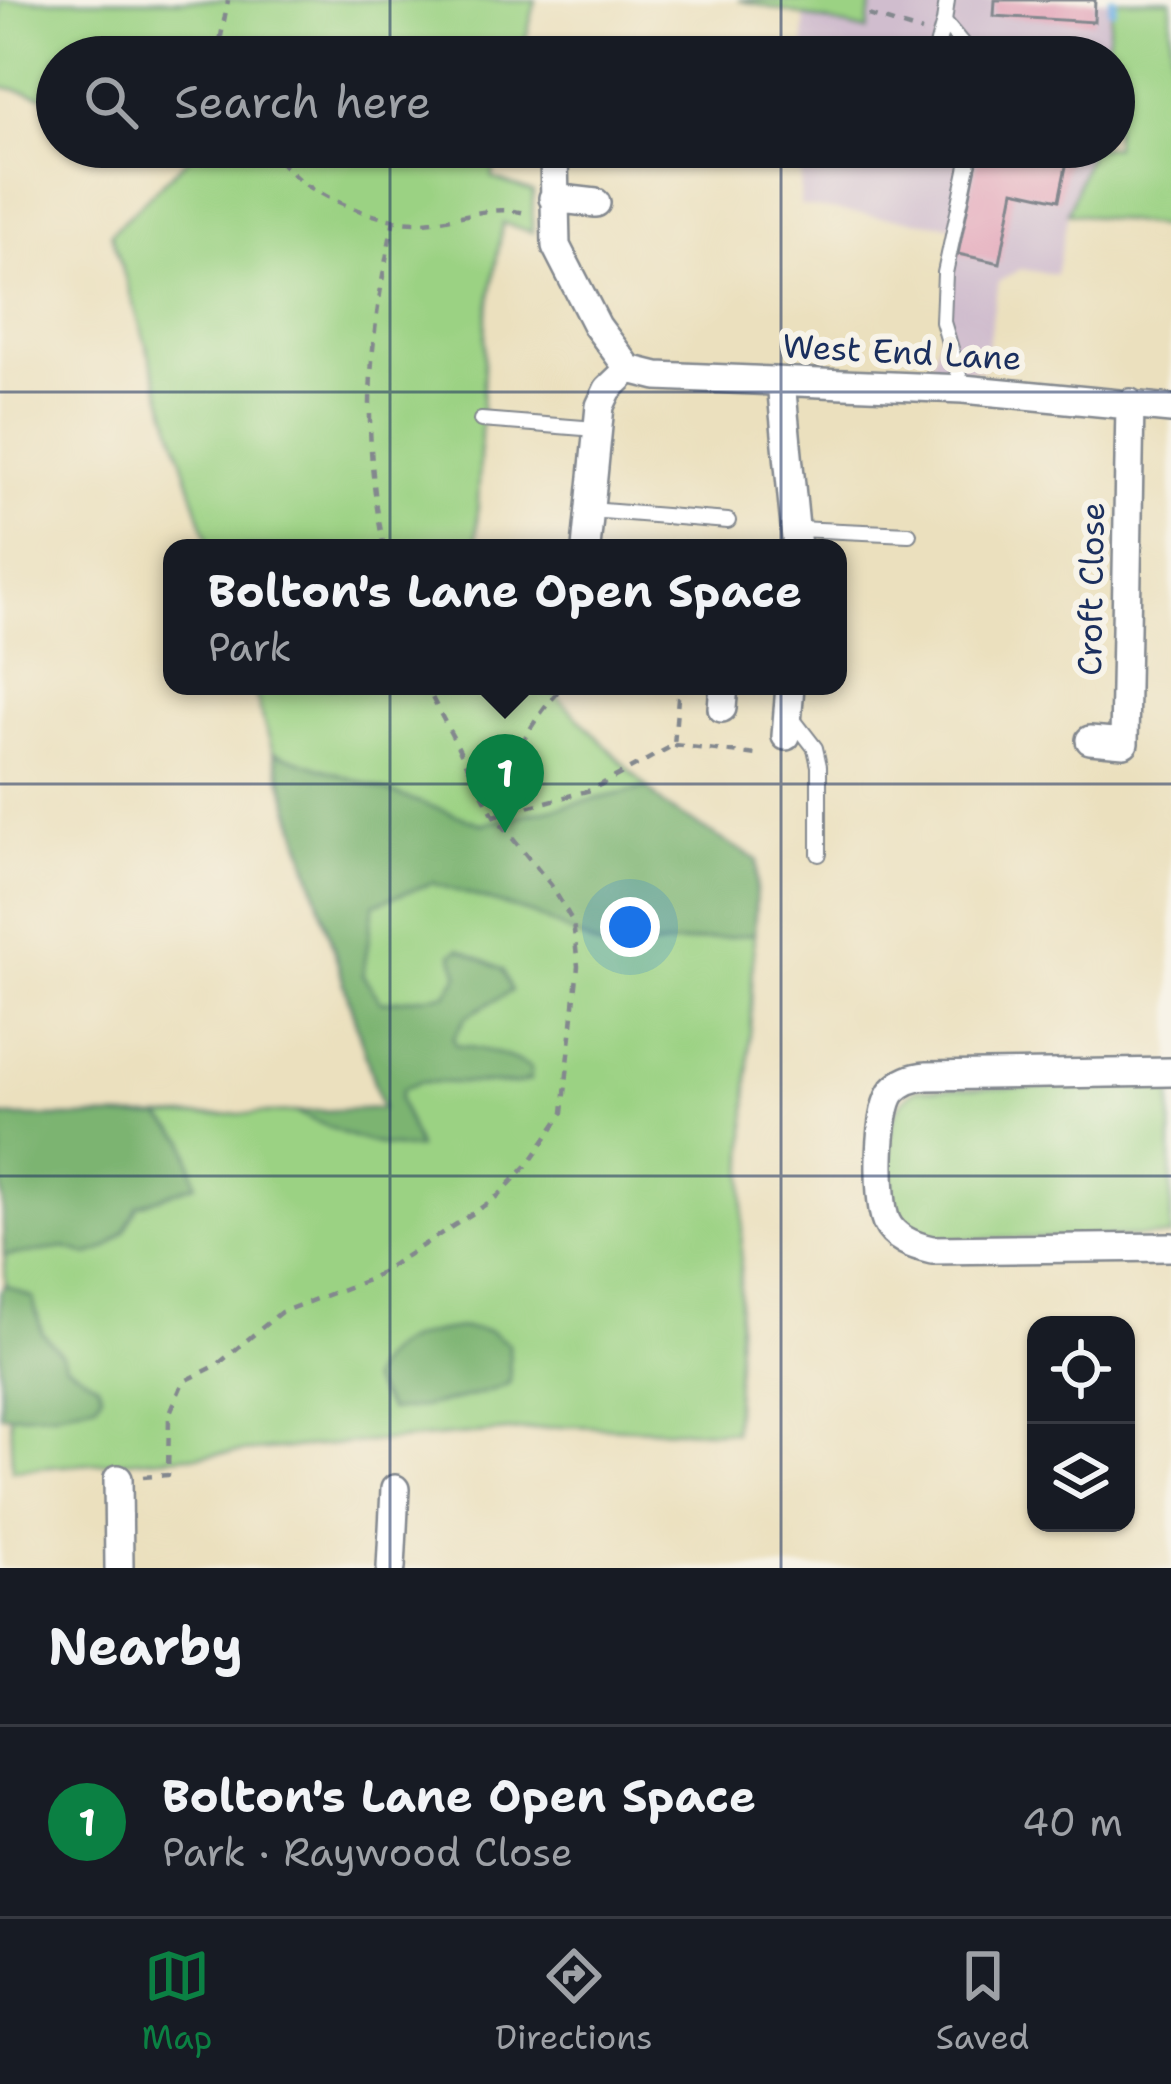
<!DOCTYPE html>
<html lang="en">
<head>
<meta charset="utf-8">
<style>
	body { margin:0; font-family:"Shantell Sans",sans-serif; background:#242831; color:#f1f3f6 }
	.controls { position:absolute; right:36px; bottom:36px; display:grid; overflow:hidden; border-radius:24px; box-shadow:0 3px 9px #0004 }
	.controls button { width:108px; height:108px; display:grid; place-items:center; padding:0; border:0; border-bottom:3px solid #363941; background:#171b24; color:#f1f3f6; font:60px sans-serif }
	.you { position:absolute; left:630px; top:927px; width:42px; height:42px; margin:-30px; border:9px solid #fff; border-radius:50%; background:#1a73e8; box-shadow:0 0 0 18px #1a73e833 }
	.badge { display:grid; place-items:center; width:78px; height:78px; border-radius:50%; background:#0b8043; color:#fff; font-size:39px; font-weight:700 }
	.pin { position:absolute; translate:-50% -99px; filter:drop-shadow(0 3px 6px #0008) }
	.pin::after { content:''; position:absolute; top:63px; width:42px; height:36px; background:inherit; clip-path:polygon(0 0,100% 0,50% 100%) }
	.popup { position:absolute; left:163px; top:539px; width:684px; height:156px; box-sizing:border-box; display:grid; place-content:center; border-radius:24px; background:#171b24; filter:drop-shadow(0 3px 9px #0005); font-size:39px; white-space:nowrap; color:#9ea1a6 }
	.popup b { font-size:45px; color:#f1f3f6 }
	.popup::after { content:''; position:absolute; left:50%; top:100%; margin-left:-24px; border:24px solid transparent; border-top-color:#171b24 }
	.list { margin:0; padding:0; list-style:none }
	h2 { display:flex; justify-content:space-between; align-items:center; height:156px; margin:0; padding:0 48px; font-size:51px }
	h2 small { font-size:39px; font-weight:400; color:#9ea1a6 }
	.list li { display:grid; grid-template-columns:78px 1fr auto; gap:36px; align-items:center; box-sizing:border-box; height:192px; padding:0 48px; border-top:3px solid #363941 }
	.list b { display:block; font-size:45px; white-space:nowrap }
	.list p { margin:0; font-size:39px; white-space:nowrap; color:#9ea1a6 }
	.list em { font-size:39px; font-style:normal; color:#9ea1a6 }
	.icon { flex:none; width:66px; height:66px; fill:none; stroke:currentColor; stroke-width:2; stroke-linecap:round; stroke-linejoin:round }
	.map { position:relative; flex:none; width:1171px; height:1568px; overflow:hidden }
	.search { position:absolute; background:#171b24; box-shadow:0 3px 9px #0004; left:36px; right:36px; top:36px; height:132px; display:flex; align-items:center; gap:30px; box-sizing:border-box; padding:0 42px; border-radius:66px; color:#9ea1a6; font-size:45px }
	.sheet { height:348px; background:#171b24 }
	nav { display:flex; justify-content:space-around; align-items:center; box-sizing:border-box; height:168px; border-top:3px solid #363941; background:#171b24; font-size:33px; color:#9ea1a6 }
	nav a { display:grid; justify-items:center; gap:6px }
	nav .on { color:#0b8043 }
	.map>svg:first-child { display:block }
	.industrial { fill:#d0bdce }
	.green { fill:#9bd283; stroke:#5b8070; stroke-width:3 }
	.forest { fill:#7cb471; stroke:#4c7268; stroke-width:3 }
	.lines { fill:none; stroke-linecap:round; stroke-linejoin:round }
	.stream { stroke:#71b1e4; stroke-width:9 }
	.building { fill:#e2a2b7 }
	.service-casing { stroke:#83888e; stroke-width:18 }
	.minor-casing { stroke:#83888e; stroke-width:32 }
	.path { stroke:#83888e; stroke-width:4.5; stroke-dasharray:9 9; stroke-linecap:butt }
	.service { stroke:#fff; stroke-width:14 }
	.minor { stroke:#fff; stroke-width:27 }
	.grid { fill:none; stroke:#1b2f5e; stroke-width:3; stroke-opacity:0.55 }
	.labels { text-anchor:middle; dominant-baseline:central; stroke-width:12; stroke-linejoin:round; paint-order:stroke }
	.street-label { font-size:33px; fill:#1b2f5e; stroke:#f7f3e8 }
</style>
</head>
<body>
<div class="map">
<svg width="1171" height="1568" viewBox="0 0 1171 1568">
	<rect width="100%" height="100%" fill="#f7f3e8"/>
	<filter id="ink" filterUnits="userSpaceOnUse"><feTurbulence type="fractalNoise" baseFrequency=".00833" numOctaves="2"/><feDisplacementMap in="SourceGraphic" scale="24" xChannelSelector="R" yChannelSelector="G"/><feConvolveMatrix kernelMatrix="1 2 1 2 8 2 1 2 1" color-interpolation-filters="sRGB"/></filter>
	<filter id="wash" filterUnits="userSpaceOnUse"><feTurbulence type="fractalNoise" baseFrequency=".004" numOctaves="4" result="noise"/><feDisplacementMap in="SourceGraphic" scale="48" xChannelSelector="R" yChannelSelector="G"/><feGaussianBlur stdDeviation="2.7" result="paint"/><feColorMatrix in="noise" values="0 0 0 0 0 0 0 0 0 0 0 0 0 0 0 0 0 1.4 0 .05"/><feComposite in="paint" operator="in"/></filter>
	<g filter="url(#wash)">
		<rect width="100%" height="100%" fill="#ebe0be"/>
		<path class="industrial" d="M738,0H1113L1105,57H804V17Z
			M801,147H1091L1068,213L1056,275L1021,269L998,282L984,369L963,370L930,369L943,322L954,226L800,206Z"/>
		<path class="green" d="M0,0H536L521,57H57V99L0,86Z
			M738,0H872L867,31Z
			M1113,0H1171V228L1068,213L1091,147H1114V57H1105Z
			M200,147H499L492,178L533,192L532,232L503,223L486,320L476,548H210L111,233Z
			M253,686H547L665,806L757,860L734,1432L572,1426L12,1470L0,1117H160L382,1109Z
			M1171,1085V1236L940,1240C925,1236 907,1230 898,1217C889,1203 888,1135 893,1119C898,1105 905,1097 917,1089Z"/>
		<path class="forest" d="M274,752L482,824L647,788L665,806L757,860L754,934L609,952L533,914L432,883L374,904L363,975L381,1002L446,994L459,974L452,954L459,949L503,970L511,991L467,1016L453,1038L456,1045C484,1049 507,1054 531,1068L530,1080L517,1084L420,1082L402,1090L400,1100L418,1148C376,1150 333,1130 295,1112L382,1108Z
			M0,1117H160L186,1141L196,1184L137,1206L125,1231L107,1248L88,1255L65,1248L4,1256Z
			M5,1285L33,1298L42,1332L62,1355L65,1364L98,1384L102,1394L96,1403L52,1413L1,1415L0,1292Z
			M464,1328L489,1331L509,1344L510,1382C497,1393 407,1412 389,1410L370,1381C382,1339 426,1332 464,1328Z"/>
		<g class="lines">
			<path class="stream" d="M1112,9L1113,0"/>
		</g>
		<g id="blocks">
			<path class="building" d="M995,0H1095L1094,22L994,16Z
				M980,147H1070L1059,200L1014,190L1000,263L958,254Z"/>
		</g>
	</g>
	<g filter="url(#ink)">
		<use href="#blocks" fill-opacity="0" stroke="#83888e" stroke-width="3"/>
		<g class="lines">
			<defs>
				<path id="service" d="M947,0L944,22L973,57
					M934,57L944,22
					M963,389L943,322L945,273L972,147
					M481,420L596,429
					M590,510L728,521
					M797,529L909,534
					M791,717L815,748L819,766V854"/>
				<path id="minor" d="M554,157L556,246L597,326L629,369
					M553,198L596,203
					M629,369L657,376L963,389L1171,409
					M781,382L797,548
					M586,548L600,406L608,389L629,369
					M722,708L724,686
					M786,736L790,686
					M1090,740L1124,743L1130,403
					M1171,1072L927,1076C914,1077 902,1081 893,1091C877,1109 877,1199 886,1221C894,1239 914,1246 932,1250L1171,1247
					M118,1479L119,1568
					M391,1568L395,1489"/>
			</defs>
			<use href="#service" class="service-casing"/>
			<use href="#minor" class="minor-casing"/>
			<path class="path" d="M868,15L922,32
				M217,57L228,0
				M267,147C279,160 292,176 308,186C339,205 386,224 423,222C459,220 489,204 525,213
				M384,548C360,428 369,338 394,219
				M674,745L757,755
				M500,812C501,770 534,716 564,686
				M494,816L591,790L674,745L679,686
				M143,1477L168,1475L169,1415L183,1382L217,1365L281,1312L370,1279L475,1212L499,1195L530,1162L563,1113L578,966L573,922L551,885L494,816L426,686"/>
			<use href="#service" class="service"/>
			<use href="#minor" class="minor"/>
		</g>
	</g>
	<path class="grid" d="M390,0V57M781,0V57M390,147V1568M781,147V1568M0,392H1171M0,784H1171M0,1176H1171"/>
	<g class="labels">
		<g class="street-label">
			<text transform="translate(902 352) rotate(3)">West End Lane</text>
			<text transform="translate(1091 589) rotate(-89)">Croft Close</text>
		</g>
	</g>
</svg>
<div class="controls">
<button><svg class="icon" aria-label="locate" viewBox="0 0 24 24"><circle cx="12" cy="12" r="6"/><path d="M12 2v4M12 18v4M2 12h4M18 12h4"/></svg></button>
<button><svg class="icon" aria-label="layers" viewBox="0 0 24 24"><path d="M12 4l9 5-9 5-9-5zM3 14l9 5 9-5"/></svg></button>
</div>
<div class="you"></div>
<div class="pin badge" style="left:505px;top:833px">1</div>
<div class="popup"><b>Bolton's Lane Open Space</b>Park</div>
<div class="search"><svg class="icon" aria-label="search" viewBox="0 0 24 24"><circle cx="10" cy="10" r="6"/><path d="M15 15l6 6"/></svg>Search here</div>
</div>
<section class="sheet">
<h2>Nearby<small></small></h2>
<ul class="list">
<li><span class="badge">1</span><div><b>Bolton's Lane Open Space</b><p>Park · Raywood Close</p></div><em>40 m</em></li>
</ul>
</section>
<nav>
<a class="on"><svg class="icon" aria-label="map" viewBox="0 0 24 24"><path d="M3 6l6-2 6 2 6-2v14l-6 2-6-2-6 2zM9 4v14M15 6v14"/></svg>Map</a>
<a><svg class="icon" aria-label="directions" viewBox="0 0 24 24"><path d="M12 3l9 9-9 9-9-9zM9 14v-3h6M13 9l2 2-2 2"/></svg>Directions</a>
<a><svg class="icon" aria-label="saved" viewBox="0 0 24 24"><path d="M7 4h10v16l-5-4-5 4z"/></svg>Saved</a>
</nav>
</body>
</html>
